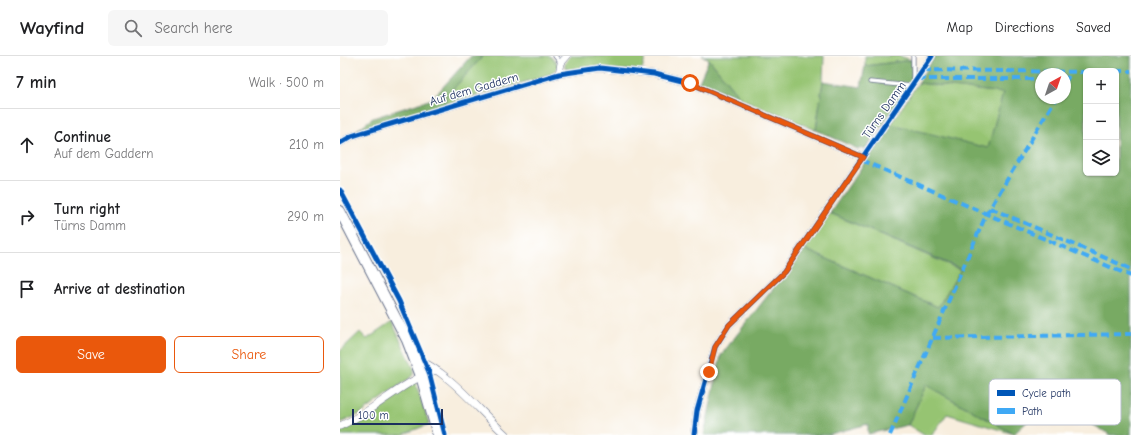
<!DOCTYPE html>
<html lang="en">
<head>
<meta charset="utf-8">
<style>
	body { margin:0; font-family:"Comic Neue",sans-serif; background:#f6f6f6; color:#202124 }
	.controls { position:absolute; right:12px; top:12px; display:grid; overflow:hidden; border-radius:6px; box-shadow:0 1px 3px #0004 }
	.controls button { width:36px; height:36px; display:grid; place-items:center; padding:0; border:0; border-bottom:1px solid #e0e0e0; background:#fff; color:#202124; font:20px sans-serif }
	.compass { position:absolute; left:695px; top:12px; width:36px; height:36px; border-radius:50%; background:#fff; box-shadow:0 1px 3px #0004; rotate:40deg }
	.scale { position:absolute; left:12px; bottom:10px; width:91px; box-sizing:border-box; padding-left:4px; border:2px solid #1b2f5e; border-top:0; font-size:11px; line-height:14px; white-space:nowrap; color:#1b2f5e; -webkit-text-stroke:3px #fff; paint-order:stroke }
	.stop { position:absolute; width:12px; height:12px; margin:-9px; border:3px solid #ea580c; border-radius:50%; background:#fff }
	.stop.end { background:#ea580c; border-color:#fff; box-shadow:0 1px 4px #0008 }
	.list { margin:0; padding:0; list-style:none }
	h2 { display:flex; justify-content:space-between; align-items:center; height:52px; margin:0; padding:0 16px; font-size:17px }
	h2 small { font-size:13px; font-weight:400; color:#757577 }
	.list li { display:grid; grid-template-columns:26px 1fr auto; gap:12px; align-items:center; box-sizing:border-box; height:72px; padding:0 16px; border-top:1px solid #e0e0e0 }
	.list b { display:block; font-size:15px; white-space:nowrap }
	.list p { margin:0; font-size:13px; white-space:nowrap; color:#757577 }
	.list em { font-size:13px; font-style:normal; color:#757577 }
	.actions { display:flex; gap:8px; padding:12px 16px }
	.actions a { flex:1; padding:9px 0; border:1px solid #ea580c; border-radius:6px; text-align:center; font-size:14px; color:#ea580c }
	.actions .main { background:#ea580c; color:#fff }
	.icon { flex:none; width:22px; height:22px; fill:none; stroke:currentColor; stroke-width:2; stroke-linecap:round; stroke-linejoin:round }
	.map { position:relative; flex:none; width:791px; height:379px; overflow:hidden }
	header { display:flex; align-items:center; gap:24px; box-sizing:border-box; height:56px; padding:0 20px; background:#fff; border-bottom:1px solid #e0e0e0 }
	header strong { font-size:19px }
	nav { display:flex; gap:22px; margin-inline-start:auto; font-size:14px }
	.search { width:280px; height:36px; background:#f6f6f6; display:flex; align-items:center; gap:10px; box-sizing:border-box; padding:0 14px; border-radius:6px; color:#757577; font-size:15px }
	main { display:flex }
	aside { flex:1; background:#fff }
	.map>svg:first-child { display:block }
	.green { fill:#96c472; stroke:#587a68 }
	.forest { fill:#78aa64; stroke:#4a6c61; fill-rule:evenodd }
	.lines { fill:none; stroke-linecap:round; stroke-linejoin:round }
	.service-casing { stroke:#68728b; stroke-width:5 }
	.minor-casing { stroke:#68728b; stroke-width:8 }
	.secondary-casing { stroke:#68728b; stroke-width:12 }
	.service { stroke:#fff; stroke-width:3.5 }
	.minor { stroke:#fff; stroke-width:7 }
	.secondary { stroke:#fff; stroke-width:10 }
	.quiet { stroke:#3fa9f5; stroke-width:4; stroke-dasharray:8 4; stroke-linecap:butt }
	.cycleway-casing { stroke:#fff; stroke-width:8 }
	.cycleway { stroke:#0057b8; stroke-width:5 }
	.route { stroke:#ea580c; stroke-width:5 }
	.labels { text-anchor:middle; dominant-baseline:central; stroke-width:3; stroke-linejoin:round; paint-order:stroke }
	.street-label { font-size:12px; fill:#1b2f5e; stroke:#fff }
	.key { fill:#fff; stroke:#bbc1cf; stroke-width:1 }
	.key-label { font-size:11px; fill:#1b2f5e }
</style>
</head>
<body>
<header>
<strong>Wayfind</strong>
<div class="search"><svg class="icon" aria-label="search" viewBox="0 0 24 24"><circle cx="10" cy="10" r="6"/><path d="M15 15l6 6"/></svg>Search here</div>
<nav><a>Map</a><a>Directions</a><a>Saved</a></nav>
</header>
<main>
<aside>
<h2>7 min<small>Walk · 500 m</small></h2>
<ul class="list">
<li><svg class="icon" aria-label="ahead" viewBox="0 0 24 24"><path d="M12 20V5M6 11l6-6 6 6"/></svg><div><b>Continue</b><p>Auf dem Gaddern</p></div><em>210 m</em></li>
<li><svg class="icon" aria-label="right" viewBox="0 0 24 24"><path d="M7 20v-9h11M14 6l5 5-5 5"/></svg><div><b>Turn right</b><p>Türns Damm</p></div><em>290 m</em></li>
<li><svg class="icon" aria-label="arrive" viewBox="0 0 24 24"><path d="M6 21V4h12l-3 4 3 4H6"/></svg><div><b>Arrive at destination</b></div></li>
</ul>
<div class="actions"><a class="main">Save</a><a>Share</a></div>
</aside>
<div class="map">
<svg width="791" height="379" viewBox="0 0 791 379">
	<rect width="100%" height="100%" fill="#fff"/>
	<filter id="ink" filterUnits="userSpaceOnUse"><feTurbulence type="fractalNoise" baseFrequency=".025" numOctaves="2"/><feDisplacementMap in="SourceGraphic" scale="8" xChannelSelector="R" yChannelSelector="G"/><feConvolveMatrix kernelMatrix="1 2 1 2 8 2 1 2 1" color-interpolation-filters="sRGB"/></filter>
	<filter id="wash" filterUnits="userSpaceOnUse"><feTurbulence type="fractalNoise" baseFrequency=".012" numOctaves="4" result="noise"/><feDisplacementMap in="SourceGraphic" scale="16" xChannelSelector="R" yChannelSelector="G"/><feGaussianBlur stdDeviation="0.9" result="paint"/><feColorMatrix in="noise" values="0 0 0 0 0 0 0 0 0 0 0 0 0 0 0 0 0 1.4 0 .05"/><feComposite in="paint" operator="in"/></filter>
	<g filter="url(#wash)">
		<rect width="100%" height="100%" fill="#f8eede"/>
		<path class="green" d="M143,0H210L219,10L210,19L105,48L106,41Z
			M230,0H306L302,14H228L225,12V7Z
			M362,0H484L483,25L476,74L400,42L368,2Z
			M525,0H559L572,4L525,10Z
			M578,27L663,37L648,93L551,68Z
			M490,157L621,214L598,251L464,193Z
			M52,266L74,313V319L22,357L0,367V295L20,276L27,283Z
			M75,325L89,368L62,379H0V374L25,361Z
			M586,329L674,378L607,358L592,379H584L568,369Z"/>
		<path class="forest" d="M131,0H143L106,41L105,48L14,76L33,62L92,43Z
			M595,0H791V379H771L710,344L674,378L586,329L568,369L528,378V368L487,379H364L381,299L464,193L598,251L621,213L490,157L551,68L648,92L663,37L578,27ZM746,15H776V117H746ZM701,18H725V42H701Z
			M369,3L400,42L359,26Z
			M572,4V26L526,92L518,93L476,74L483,25L521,31L525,10Z"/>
	</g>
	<g filter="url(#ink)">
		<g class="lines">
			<defs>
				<path id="service" d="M215,0L221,7
					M573,25V0
					M530,26L572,30"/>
				<path id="minor" d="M219,18L221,7L227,0
					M0,87L12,80L44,70L219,18L260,12L314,18L350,27L523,101
					M75,302C112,318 137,353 166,379
					M0,370C35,355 60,327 96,314
					M354,379L357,355L375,291L389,269L444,216L592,0"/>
				<path id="secondary" d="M0,155L67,284L81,320L98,379"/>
			</defs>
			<use href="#service" class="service-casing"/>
			<use href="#minor" class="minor-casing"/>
			<use href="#secondary" class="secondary-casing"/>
			<use href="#service" class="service"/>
			<use href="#minor" class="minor"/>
			<use href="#secondary" class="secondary"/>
			<path class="quiet" d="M583,14L746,16
				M776,15H791
				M577,23H701
				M725,27L730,17
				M521,104L791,220
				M650,152L791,213
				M593,282L791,278
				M550,379L646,159L716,42"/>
			<defs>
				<path id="cycleway" d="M0,87L12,80L44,70L219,18L260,12L314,18L350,27L523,101
					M0,134L59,245L89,316L105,379
					M354,379L357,355L375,291L389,269L444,216L592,0"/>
			</defs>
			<use href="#cycleway" class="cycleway-casing"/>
			<use href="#cycleway" class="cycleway"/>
		</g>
	</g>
	<g class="lines" filter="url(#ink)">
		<path class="route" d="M350,27L523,101L444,216L389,269L375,291L369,316"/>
	</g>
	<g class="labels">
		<g class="street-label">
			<text transform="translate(134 33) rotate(-16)">Auf dem Gaddern</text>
			<text transform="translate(544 54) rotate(-55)">Türns Damm</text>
		</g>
	</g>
	<rect x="649" y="323" width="132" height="46" rx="6" class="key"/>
	<rect x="657" y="334" width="18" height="6" fill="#0057b8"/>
	<rect x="657" y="352" width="18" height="6" fill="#3fa9f5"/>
	<g class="key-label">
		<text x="682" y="341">Cycle path</text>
		<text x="682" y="359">Path</text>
	</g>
</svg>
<div class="controls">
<button>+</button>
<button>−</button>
<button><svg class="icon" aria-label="layers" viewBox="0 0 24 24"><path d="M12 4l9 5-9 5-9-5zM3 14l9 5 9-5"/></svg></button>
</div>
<svg class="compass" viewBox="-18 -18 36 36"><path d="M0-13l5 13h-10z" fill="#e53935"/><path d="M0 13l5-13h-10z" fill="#757577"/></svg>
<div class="scale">100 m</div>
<div class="stop" style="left:350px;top:27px"></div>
<div class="stop end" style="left:369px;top:316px"></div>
</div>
</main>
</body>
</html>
